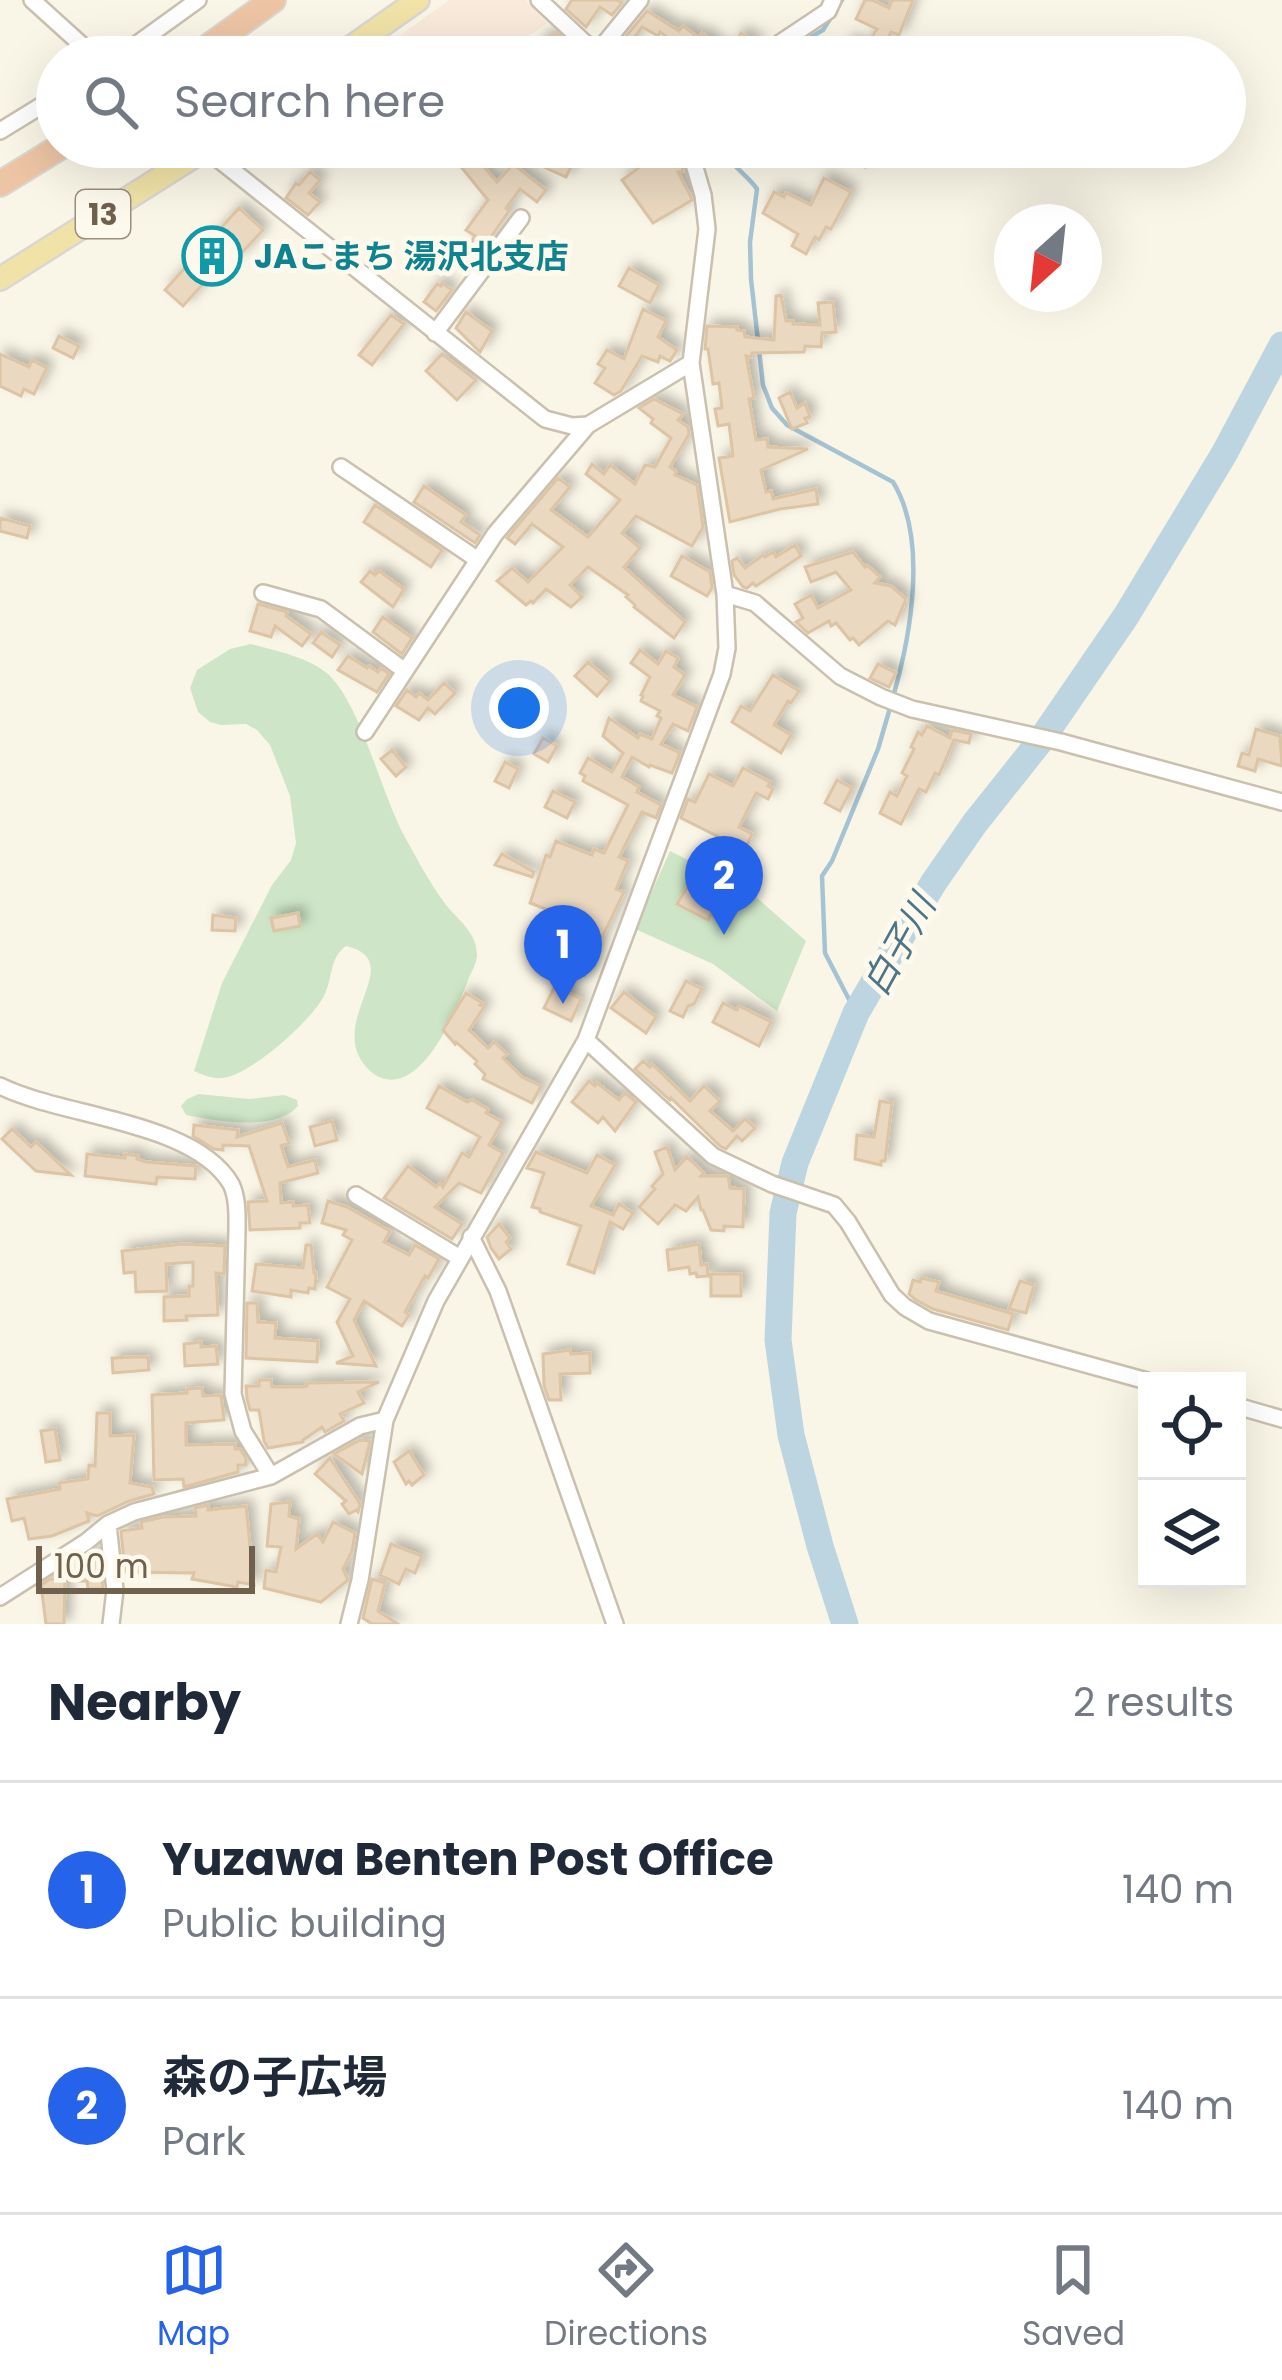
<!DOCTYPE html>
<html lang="en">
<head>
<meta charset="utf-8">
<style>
	body { margin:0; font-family:Poppins,"Noto Sans JP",sans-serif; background:#f2f2f3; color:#1f2937 }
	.controls { position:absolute; right:36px; bottom:36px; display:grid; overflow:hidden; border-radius:0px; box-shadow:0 12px 48px #0002 }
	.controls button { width:108px; height:108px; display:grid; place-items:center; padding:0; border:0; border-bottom:3px solid #e0e1e3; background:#fff; color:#1f2937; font:60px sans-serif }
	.compass { position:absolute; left:994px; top:204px; width:108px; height:108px; border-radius:50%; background:#fff; box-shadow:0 12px 48px #0002; rotate:207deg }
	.scale { position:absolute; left:36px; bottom:30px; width:219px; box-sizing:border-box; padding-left:12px; border:6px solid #70614e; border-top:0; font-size:33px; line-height:42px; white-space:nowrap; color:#70614e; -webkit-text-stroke:9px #fdf9ed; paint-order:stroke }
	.you { position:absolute; left:519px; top:708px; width:42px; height:42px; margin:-30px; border:9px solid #fff; border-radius:50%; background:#1a73e8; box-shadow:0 0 0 18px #1a73e833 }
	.badge { display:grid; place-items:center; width:78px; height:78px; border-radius:50%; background:#2563eb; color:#fff; font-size:39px; font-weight:700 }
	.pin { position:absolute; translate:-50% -99px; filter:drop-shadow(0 3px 6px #0008) }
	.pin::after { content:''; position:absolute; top:63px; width:42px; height:36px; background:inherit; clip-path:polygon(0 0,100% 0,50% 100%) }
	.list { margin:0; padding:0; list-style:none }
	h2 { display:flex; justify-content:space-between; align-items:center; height:156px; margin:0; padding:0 48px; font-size:51px }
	h2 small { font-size:39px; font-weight:400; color:#747a83 }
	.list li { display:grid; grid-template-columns:78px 1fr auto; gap:36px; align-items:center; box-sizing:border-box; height:216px; padding:0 48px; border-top:3px solid #e0e1e3 }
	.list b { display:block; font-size:45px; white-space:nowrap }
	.list p { margin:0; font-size:39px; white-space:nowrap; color:#747a83 }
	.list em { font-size:39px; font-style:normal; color:#747a83 }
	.icon { flex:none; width:66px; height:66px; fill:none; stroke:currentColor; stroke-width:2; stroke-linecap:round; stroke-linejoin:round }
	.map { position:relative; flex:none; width:1282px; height:1624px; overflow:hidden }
	.search { position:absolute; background:#fff; box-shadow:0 12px 48px #0002; left:36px; right:36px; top:36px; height:132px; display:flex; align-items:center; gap:30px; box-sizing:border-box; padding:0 42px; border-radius:66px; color:#747a83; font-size:45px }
	.sheet { height:588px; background:#fff }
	nav { display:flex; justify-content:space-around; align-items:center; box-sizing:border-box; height:168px; border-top:3px solid #e0e1e3; background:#fff; font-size:33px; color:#747a83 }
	nav a { display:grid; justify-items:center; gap:6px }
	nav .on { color:#2563eb }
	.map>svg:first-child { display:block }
	.commercial { fill:#f9eadc }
	.green { fill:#cee6c7 }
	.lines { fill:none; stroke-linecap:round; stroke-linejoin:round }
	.stream { stroke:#a5c3d2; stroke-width:4.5 }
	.river { stroke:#bdd5e1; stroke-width:27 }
	.building { fill:#ead8c0; stroke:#ddc4a4; stroke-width:3; filter:url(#shadow) }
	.minor-casing { stroke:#cac0ae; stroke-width:20 }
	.major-casing { stroke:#dad6d1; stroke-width:26 }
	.highway-casing { stroke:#dad6d1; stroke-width:28 }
	.minor { stroke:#fff; stroke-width:15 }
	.major { stroke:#f1e3a7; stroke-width:21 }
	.highway { stroke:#edc5a5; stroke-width:24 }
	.labels { text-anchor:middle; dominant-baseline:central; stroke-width:10; stroke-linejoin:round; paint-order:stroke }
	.shield { fill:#fdf9ed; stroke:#9a8f7e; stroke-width:3 }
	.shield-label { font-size:30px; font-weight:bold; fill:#70614e }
	.culture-label { font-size:33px; font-weight:bold; fill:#0d838f; stroke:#fdf9ed; text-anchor:start }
	.water-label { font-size:36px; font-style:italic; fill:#4e7488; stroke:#fdf9ed }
</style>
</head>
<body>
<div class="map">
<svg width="1282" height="1624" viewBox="0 0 1282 1624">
	<defs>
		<filter id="shadow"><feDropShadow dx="6" dy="-6" stdDeviation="6" flood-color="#0004"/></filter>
	</defs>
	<rect width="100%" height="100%" fill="#faf6e7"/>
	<path class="commercial" d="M449,0H526L547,23L499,57H403L391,42Z"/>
	<path class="green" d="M251,644C276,651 308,657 328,674C362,706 381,795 406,839C418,860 429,882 444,902C456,919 477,931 477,955C477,963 471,973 468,980C457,1009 425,1088 385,1079C376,1077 368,1070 363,1063C330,1017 408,961 346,946C329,958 333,979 324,996C311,1021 250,1076 222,1078C212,1079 203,1075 194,1071L222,983L272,885L291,860L296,843L290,796L270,745L257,730L246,724L221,725L210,722L198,712L190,688L197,670L230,649Z
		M670,851L748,890L806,941L777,1011L713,964L635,929Z
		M199,1094L249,1099L284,1095L297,1100L298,1106C276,1132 216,1121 186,1115L181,1106L187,1099Z"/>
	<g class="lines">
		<path class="stream" d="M776,57L823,30L842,0
			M722,147C726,162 748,175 757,189L750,242L751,279L763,385L772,408L787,425L893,482C928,539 911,635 893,697
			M856,1013L825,953L822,876L832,861L878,749L890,708"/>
		<path class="river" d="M845,1624L820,1546L791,1435L778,1340L783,1213L795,1163L856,1013L884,965L934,882L975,823L1041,740L1126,616L1224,454L1282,345"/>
	</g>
	<path class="building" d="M572,0H617L622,3L612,15L600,7L586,27L566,9Z
		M865,0H872L889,8L892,0H913L899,35L891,32L878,57H840L851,40L863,50L877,29L856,19Z
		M647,11L679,31L683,26L699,38L702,33L729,54L741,33L758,43L749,51L747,57H693L660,32L658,36L642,27L627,48L636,57H619L613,52Z
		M557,33L569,44L565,48L575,57H552L538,45L546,37L550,40Z
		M526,147H551L575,158L566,177L519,156Z
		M635,147H668L671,150L677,148L683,171L678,172L691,197L692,200L653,223L622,180L648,161Z
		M857,147H877L865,167L850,158Z
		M471,152L497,182L513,164L546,190L537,202L520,189L506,208L509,211L481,251L470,243L475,236L466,230L488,200L458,163Z
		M310,172L320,180L309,193L320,202L308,215L286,198L296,183L299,185Z
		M824,178L851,192L831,229L826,227L819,240L815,237L806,254L792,246L798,234L763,213L774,192L784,197L786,193L811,205Z
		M239,208L263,230L237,258L231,253L183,306L165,290Z
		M629,268L659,285L650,303L619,286Z
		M442,283L452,290L436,311L424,302L437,284L441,286Z
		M781,295L786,321H793V324L820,325L818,303L833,302L836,332L822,333L821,347L805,346L804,352L752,353L751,357L746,356L754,398L749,399L756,440L767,439L768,447L808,449L761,470L766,492L771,491L773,499L816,489L818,504L780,509L730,522L719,458L733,456L729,424L718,426L715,409L722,408L719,383L713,384L708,349H705L707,326L737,327V330L744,331L745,337L774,340L776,296Z
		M643,309L666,321L658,337L677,350L670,361L660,356L658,362L642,356L621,391L614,395L595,383L605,368L598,364L607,350L624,359Z
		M466,312L492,331L480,352L456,328Z
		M391,315L404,324L372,365L359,355Z
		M59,336L79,346L73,358L53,348Z
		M0,354L29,367L32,360L47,368L34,394L24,389L21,396L0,386Z
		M442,354L476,380L457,400L426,371Z
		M790,392L797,408L805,403L810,417L805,418L807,423L792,429L779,398Z
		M654,399L683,414L678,420L688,427L689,434L670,467L676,471L675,475L697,485L703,527L692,546L636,516L622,533L640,548L624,567L685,622L674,638L634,607L635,605L626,597L628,595L588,567L570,585L582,597L571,607L546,589L533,603L531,601L526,605L497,581L512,568L528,582L563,547L532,524L515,544L507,538L558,478L570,487L551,510L588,537L620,500L586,474L592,464L604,474L610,465L635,484L645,465L655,467L671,438L651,423L653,419L639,408Z
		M424,486L466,515L461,522L480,535L475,543L414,502Z
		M375,505L442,550L431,567L364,522Z
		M0,518L30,526L27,538L0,531Z
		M795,545L801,556L756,586L753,583L747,588L743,587L734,575L732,561L737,558L745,568L763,555L765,557L773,552L776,557Z
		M853,552L865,567L867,565L880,577L875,583L891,586L906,599L895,625L888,621L859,645L853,638L850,640L836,623L831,626L829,621L808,633L796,622L803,618L795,604L811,595L818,608L851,590L836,572L811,582L805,567Z
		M682,556L710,572L712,588L707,596L671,576Z
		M370,571L375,575L379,571L404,589L393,607L361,582Z
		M258,604L287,612L286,616L311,634L302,646L275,626L271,637L250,631Z
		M383,617L412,638L402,654L373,632Z
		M321,632L340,645L332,657L313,643Z
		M640,650L658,664L666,651L678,658L674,667L685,675L673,695L697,707L688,731L673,724L661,744L680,753L672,773L650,765L649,767L632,757L622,777L639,787L637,792L661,805L656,818L642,812L619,857L628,861L616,889L624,892L584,975L534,953L543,932L562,941L572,919L530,903L546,855L550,857L556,841L592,855L594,849L604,853L628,805L583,781L585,776L580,773L588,758L612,772L623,753L603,736L609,718L638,738L640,734L652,739L661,718L657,716L660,711L641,701L643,696L641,695L650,677L631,663Z
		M348,656L367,668L369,666L378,672L381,668L389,674L377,692L338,670Z
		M588,662L610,681L597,696L575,676Z
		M878,664L896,673L889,687L870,678Z
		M773,675L799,691L791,703L788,701L774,725L791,735L781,753L732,722L741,706L750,711Z
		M444,683L455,693L435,714L428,708L419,720L396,706L407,690L416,697L419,693L428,700Z
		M927,726L950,738L952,730L971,734L969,743L954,740L939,775L935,773L926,792L919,789L901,824L880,813L890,792L897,796L907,776L902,773L914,749L911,747L918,732L922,735Z
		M1256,729L1280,736L1282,766L1258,759L1255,771L1238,766L1242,753L1249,755Z
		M543,738L557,746L548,762L534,754Z
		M392,750L406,767L396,776L381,759Z
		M505,762L518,769L509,788L495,781Z
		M743,768L770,782L768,786L773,789L768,799L756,793L739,827L752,834L745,850L681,818L688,799L695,802L709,774L733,786Z
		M837,780L852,788L840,811L825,803Z
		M553,791L575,802L567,818L545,807Z
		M502,854L534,872L532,877L495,865Z
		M688,886L718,901L708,920L677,904Z
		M298,913L300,926L274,931L271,918Z
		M213,915L236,918L235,931L212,930Z
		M686,981L702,989L694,1004L688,1006L683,1017L670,1011Z
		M555,986L581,999L571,1021L544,1008Z
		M624,992L656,1017L646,1033L611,1008Z
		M466,993L482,1003L480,1005L484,1007L469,1030L488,1048L494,1042L507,1054L503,1058L522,1077L541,1086L532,1103L483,1079L485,1074L475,1064L477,1061L456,1042L455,1044L443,1030Z
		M723,1003L737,1010L739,1006L771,1022L759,1046L713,1022Z
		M643,1061L650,1067L652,1064L690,1101L704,1086L720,1101L710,1111L733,1131L745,1119L755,1128L742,1141L737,1136L726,1149L720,1146L671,1098L670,1100L635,1069Z
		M589,1081L595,1086L597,1083L619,1100L625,1093L636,1102L615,1131L603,1117L598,1123L572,1102Z
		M439,1086L467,1102L472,1100L488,1109L486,1113L502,1122L489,1145L503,1153L481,1193L459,1183L435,1207L462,1224L452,1239L384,1198L408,1166L436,1187L440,1183L443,1187L462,1153L469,1157L480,1137L427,1108Z
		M880,1101L892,1103L885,1161H881V1165L855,1159L857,1135L874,1137Z
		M332,1121L337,1140L315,1146L310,1127Z
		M282,1123L289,1143L281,1146L288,1167L315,1160L318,1173L280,1183L281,1203L293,1202V1206L308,1205L310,1223H300V1228L250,1230L248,1202L267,1201L249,1146L223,1145V1150L214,1149L193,1136L194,1125L238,1130L237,1137Z
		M12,1129L31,1147L36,1142L71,1175L36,1171L2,1139Z
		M667,1147L675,1170L687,1157L704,1173L701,1176H728L730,1188L744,1189L743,1227L724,1226V1231L711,1230L703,1210H701L698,1197L686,1211L675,1205L658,1224L639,1207L655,1189L652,1186L663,1174L655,1152Z
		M536,1152L587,1173L597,1155L615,1165L591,1206L613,1215L619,1204L633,1213L623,1229L610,1222L594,1273L568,1264L581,1226L540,1212V1209L532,1207L544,1173L527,1168Z
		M87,1154L125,1158V1154L138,1156L137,1159L146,1162L196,1166L195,1179L157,1177L156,1184L85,1176Z
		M328,1201L347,1207L390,1231L384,1242L409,1255L415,1245L439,1259L428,1278L425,1276L405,1312L409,1315L402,1326L364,1301L354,1320L376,1366L336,1363L353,1356L337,1322L350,1299L327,1287L352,1240L343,1235L346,1230L322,1223Z
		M499,1224L510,1238L506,1242L511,1249L499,1259L491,1248L487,1237Z
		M182,1244L225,1246L224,1274L216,1273L218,1315L186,1316L187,1320L164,1321V1297L189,1296V1286H193V1262L166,1264L167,1291L136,1292L135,1272L124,1273L122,1251Z
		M699,1244L701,1265L707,1264L708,1276L697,1277L696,1273L690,1274L689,1267L669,1270L667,1250Z
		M306,1245H311L314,1273H316L315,1289L309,1288L308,1293L291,1290V1297L252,1291L256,1264L303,1268Z
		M711,1274H741V1296H711Z
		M921,1278L939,1282L936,1291L1013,1314L1008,1330L933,1309L916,1300L909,1294L913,1280L920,1282Z
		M1020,1281L1034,1285L1026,1313L1009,1309Z
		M247,1303H257L258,1322L276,1323L275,1338L318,1341L317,1362L246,1358Z
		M201,1342V1347L216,1346L218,1364L185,1366L184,1344Z
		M570,1350L571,1354L590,1353V1373L560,1374L561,1400H549L544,1386L543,1354Z
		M136,1357H148L149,1370L113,1373L112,1358Z
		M259,1380H271L272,1387H302L307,1386V1383L379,1382L358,1392L364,1403L340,1414L344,1421L325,1432L322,1427L303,1440V1442L268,1448L264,1441L259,1410H250L247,1399L246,1386H259Z
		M202,1388L203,1396L221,1395L224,1420L186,1423V1445L235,1444V1449H240L246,1458V1465H238V1472L184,1487L183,1479L154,1480L152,1395L187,1393V1389Z
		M97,1413H110V1436L134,1435L130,1483L152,1487L154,1494L129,1501L97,1516L87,1513L89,1521L52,1536L29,1539L24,1518L12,1521L7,1499L60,1489L59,1483L88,1479L89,1465L95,1466Z
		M55,1429L60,1460L46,1462L41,1431Z
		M360,1440L370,1441L362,1474L334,1454Z
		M409,1451L424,1475L412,1485L409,1481L406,1484L394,1462Z
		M330,1458L360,1504L358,1512L356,1510L349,1514L342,1504L346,1501L315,1474Z
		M290,1502L289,1516L299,1519L296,1549L317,1534L323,1542L333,1522L355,1533L352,1551L343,1569L348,1580L321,1602L264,1588L266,1570L276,1572L281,1547L267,1546L271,1504Z
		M208,1505V1510L246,1506L254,1585L238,1582L237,1587L192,1579L194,1573L125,1572L121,1531L142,1528L141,1522L163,1517L196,1516L195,1508Z
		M391,1544L422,1556L415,1573L406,1569L399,1584L380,1575Z
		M94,1551H99L103,1589H88L87,1581H78V1563H87L86,1556Z
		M50,1579H65L64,1624H46L41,1585Z
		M372,1579L385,1583L378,1611L398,1624H372L363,1618Z"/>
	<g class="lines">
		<defs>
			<path id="minor" d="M32,0L95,57
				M539,0L600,57
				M596,54L640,0
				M119,57L198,0
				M759,57L828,11L833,0
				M0,131L57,96
				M203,147L545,419L572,426L588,425L691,363
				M435,333L521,218
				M341,467L478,560
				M263,593L321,609L405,671
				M725,594L755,603L840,676L881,697L912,709L1061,742L1282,802
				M365,732L495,534L588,425
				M586,1040L713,1156L772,1184L834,1205L848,1222L892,1295L905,1307L929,1321L1147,1381
				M0,1086C62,1117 194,1121 231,1184C238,1198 237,1216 237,1231L233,1394L243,1431L271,1476
				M356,1195L460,1258
				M471,1237L498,1291L615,1624
				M1237,1406L1282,1419
				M108,1524L115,1590L111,1624
				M0,1597L86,1542L108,1524L134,1512L271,1476L360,1426L385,1420
				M349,1624L360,1580L385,1420L436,1301L586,1040L722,674L727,648L725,594L691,363L707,229L703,195L689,147"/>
			<path id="major" d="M337,57L418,0
				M0,279L209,147"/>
			<path id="highway" d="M194,57L273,0
				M0,184L60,147"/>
		</defs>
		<use href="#minor" class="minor-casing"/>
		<use href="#major" class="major-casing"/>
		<use href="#highway" class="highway-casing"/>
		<use href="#minor" class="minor"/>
		<use href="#major" class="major"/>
		<use href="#highway" class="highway"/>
	</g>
	<defs>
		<symbol id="building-ring" viewBox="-11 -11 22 22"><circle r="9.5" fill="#fdf9ed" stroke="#0f9aa8" stroke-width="1.5"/><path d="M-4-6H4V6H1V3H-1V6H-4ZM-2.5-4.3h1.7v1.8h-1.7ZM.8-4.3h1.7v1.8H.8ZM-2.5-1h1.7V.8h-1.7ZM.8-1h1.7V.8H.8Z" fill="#0f9aa8"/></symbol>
	</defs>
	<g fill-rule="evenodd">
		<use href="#building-ring" x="179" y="223" width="66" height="66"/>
	</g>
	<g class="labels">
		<rect class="shield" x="76" y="190" width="54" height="48" rx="9"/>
		<g class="shield-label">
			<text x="103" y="214">13</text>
		</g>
		<g class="culture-label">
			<text x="254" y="256">JAこまち 湯沢北支店</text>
		</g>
		<g class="water-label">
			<text transform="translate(899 945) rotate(-61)">白子川</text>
		</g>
	</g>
</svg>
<div class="controls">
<button><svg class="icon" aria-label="locate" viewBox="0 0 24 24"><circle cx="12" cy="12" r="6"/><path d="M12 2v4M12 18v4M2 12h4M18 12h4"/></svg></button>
<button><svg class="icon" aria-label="layers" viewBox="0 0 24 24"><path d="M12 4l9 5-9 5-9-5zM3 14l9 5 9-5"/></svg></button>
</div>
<svg class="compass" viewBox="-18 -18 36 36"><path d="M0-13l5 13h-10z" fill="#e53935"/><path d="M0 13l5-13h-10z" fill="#747a83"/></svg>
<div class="scale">100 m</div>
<div class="you"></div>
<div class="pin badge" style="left:563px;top:1004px">1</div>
<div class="pin badge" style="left:724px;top:935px">2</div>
<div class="search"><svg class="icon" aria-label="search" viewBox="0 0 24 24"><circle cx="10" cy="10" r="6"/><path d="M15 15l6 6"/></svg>Search here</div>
</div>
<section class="sheet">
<h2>Nearby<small>2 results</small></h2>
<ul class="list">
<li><span class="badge">1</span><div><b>Yuzawa Benten Post Office</b><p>Public building</p></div><em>140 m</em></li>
<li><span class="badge">2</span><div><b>森の子広場</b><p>Park</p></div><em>140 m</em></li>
</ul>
</section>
<nav>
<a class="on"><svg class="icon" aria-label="map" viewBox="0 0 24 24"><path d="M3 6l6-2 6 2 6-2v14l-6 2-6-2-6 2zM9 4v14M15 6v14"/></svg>Map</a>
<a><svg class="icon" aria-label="directions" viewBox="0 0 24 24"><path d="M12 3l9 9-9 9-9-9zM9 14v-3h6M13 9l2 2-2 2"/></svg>Directions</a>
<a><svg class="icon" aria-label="saved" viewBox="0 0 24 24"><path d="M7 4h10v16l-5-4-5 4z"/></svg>Saved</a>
</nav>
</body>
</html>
